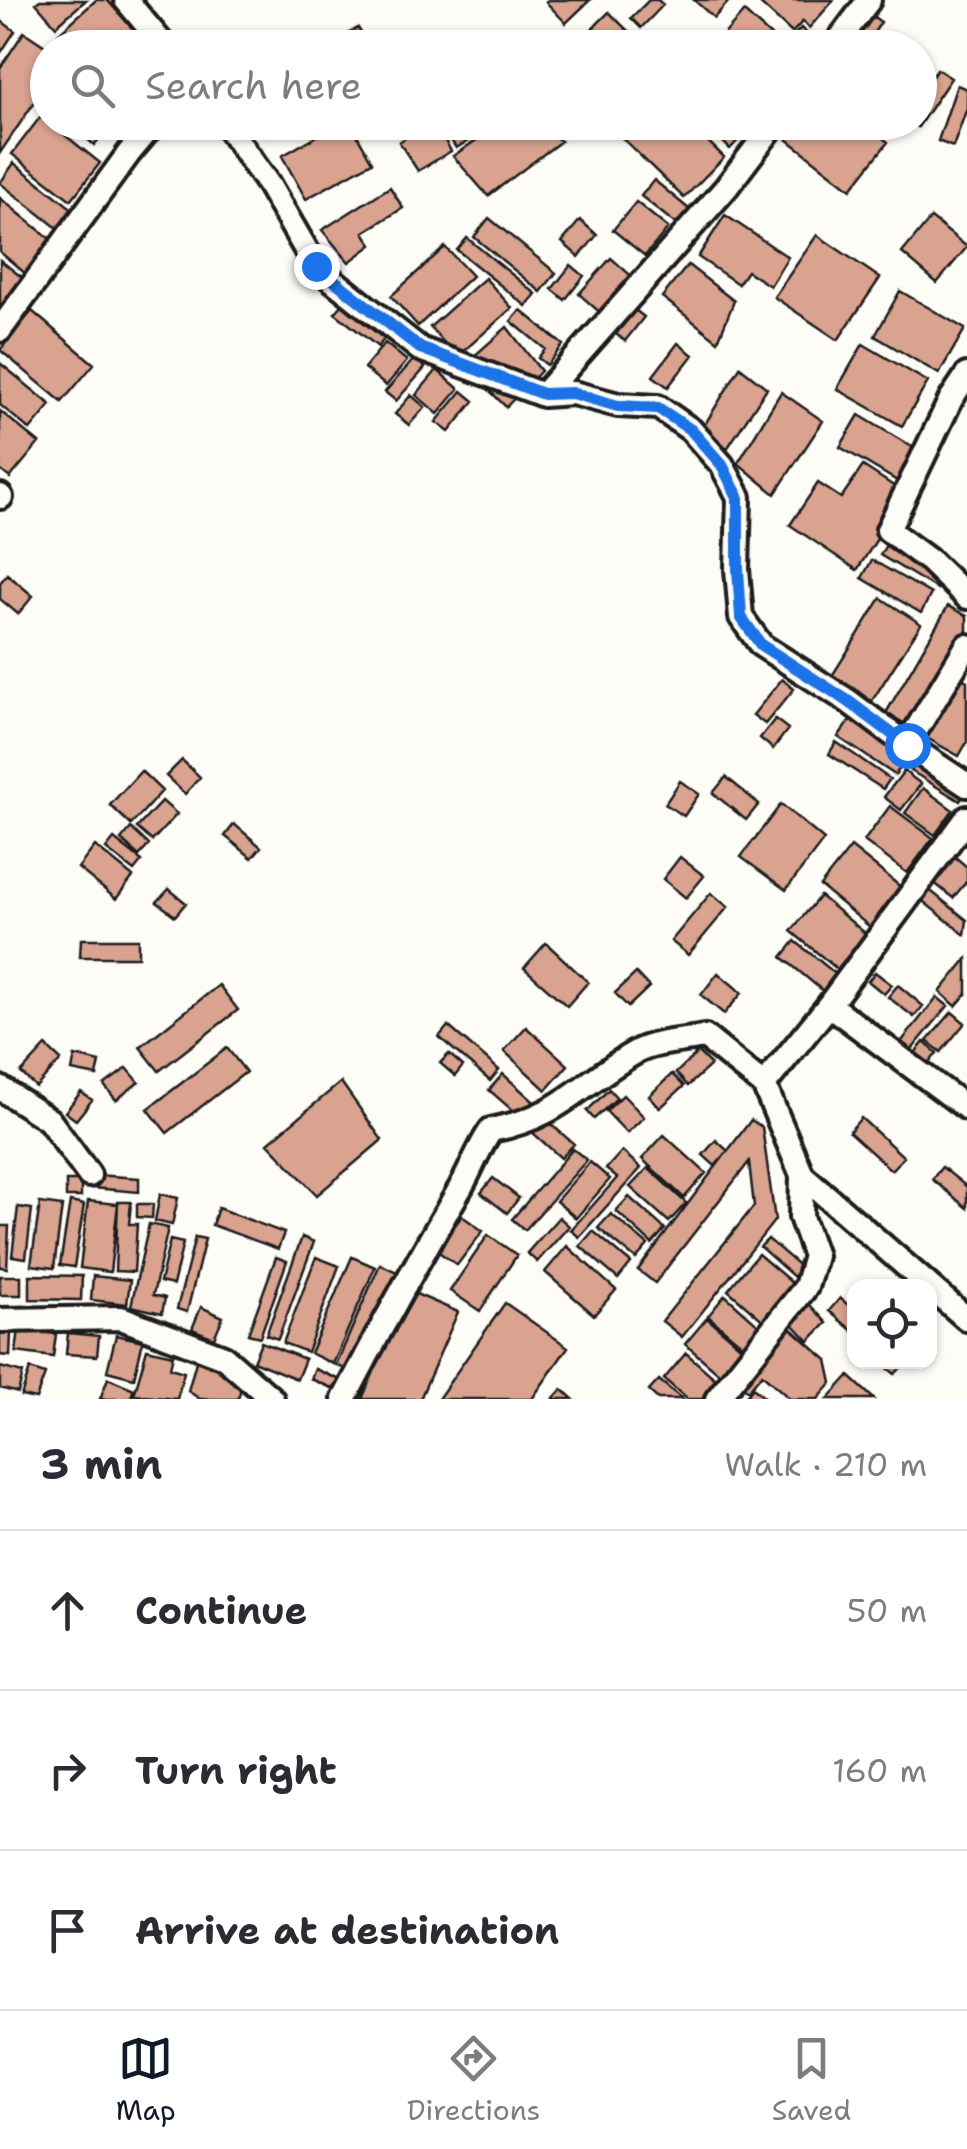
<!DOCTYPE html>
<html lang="en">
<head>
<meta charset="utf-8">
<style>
	body { margin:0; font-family:"Shantell Sans",sans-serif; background:#f7f7f7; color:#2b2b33 }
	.controls { position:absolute; right:30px; bottom:30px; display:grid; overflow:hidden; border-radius:20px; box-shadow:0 2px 8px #0004 }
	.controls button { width:90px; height:90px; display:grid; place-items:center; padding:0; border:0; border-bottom:2px solid #e1e1e2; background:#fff; color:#2b2b33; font:50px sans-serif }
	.stop { position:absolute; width:30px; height:30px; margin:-22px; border:8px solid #1a73e8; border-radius:50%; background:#fff }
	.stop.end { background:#1a73e8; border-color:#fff; box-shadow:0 2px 10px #0008 }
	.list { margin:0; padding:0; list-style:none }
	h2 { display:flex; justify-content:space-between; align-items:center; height:130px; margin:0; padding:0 40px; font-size:42px }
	h2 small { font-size:32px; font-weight:400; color:#7c7c81 }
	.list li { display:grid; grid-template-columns:65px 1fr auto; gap:30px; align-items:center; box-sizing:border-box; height:160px; padding:0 40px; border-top:2px solid #e1e1e2 }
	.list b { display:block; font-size:38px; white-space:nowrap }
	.list em { font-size:32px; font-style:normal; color:#7c7c81 }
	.icon { flex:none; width:55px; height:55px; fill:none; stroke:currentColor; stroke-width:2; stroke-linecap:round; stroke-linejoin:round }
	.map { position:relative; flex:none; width:967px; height:1399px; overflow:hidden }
	.search { position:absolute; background:#fff; box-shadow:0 2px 8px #0004; left:30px; right:30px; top:30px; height:110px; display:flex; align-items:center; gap:25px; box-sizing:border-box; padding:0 35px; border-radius:55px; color:#7c7c81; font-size:38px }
	.sheet { height:610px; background:#fff }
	nav { display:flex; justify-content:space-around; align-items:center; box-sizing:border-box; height:140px; border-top:2px solid #e1e1e2; background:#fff; font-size:28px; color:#7c7c81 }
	nav a { display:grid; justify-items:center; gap:5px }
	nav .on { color:#111827 }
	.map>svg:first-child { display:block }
	.building { fill:#d9a390; stroke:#1c1c1c; stroke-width:2.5 }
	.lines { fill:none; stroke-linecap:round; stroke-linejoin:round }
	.minor-casing { stroke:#1c1c1c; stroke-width:30 }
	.minor { stroke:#fdfcf7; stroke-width:22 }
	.route { stroke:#1a73e8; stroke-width:12 }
</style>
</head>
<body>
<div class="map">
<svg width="967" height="1399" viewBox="0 0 967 1399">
	<rect width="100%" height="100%" fill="#fdfcf7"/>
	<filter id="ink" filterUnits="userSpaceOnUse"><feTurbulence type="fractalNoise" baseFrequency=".01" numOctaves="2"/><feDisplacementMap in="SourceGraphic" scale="20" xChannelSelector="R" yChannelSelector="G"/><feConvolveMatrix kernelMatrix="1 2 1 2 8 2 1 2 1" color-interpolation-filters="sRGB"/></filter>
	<g filter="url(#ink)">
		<path class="building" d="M40,0H86L56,26L36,3Z
			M96,0H107L134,30L114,48H70L58,34Z
			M548,0H590L566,23L546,2Z
			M649,0H658L663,5L641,28L631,18Z
			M694,0H730L714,18Z
			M756,0H834L809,28L803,21L792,33Z
			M609,12L632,35L620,48H591L582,39Z
			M744,12L783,47L801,28L823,48H712Z
			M868,13L881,22L864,48H844Z
			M0,20L15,31L0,54Z
			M358,28L369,46L366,48H323Z
			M24,32L48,48V82L0,153V68Z
			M937,69L951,78L918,127L911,122H920V95Z
			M957,85L967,89V108L953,147L938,141Z
			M41,116L100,163L71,200L12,154Z
			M68,122H98L107,130L94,145Z
			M341,122H350L372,162L306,199L282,156Z
			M430,122H434L451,151L418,171L399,142Z
			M440,122H480L485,131L456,148Z
			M503,122H534L561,141L488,196L453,156Z
			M638,122H688L724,157L684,198L622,138Z
			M703,122H755L730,149Z
			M799,122H862L888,142L851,189L787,139Z
			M14,163L75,211L60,230L0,183Z
			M654,180L690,210L677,225L641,196Z
			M390,187L403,208L364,232L372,245L349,262L322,230Z
			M0,198L54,242L27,275L0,252Z
			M636,202L668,228L645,256L613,230Z
			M725,215L788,257L770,286L747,271L738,284L698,257Z
			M489,218L556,273L541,292L474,237Z
			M931,218L967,247L937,283L902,253Z
			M580,220L597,235L579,257L562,242Z
			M817,235L880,278L838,340L774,297Z
			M467,238L536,294L526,306L457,250Z
			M445,247L472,276L418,326L391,296Z
			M611,258L636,280L604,316L579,294Z
			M0,260L29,283L5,314L0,311Z
			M571,265L584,276L565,300L552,289Z
			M688,265L734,301L718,341L662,297Z
			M485,278L512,308L457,357L430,327Z
			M900,291L965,329L939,374L875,336Z
			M342,305L384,339L378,347L335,313Z
			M521,310L563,345L547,365L538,358L545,349L511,321Z
			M635,310L644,317L625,341L616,334Z
			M32,311L94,364L62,402L0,350Z
			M507,327L541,371L506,407L464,365Z
			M385,343L407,361L386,386L364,368Z
			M678,343L693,355L668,387L653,376Z
			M863,344L928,382L902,426L837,389Z
			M415,358L425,368L396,401L385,392Z
			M0,363L51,405L30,430L0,405Z
			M740,367L767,388L727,449L702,429Z
			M437,370L459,389L438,414L416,395Z
			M462,391L474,401L449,432L436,422Z
			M781,392L823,421L775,494L738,463Z
			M411,395L425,407L409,425L395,414Z
			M0,411L39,443L10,478L0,470Z
			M859,415L932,459L914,491L840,447Z
			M863,466L906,494L857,570L790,525L818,483L841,498Z
			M894,532L950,566L937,589L880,555Z
			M872,560L931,594L921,613L862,578Z
			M7,574L33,596L18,614L0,599V583Z
			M881,598L921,624L870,704L830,679Z
			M948,606L967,616V631L911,727L886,713Z
			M960,677L967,681V742L959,756L925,737Z
			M782,679L794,689L765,724L753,715Z
			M775,719L788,729L773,749L760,738Z
			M850,720L907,758L895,775L838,737Z
			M836,742L890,779L883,789L829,754Z
			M182,760L200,777L185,794L166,776Z
			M918,761L966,791L960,801L911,771Z
			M141,771L162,791L131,825L110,805Z
			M904,771L921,784L901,810L884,797Z
			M726,777L759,804L746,820L713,793Z
			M680,781L699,794L684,816L665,804Z
			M923,788L953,810L935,835L905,813Z
			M162,801L177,814L152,841L137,828Z
			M781,804L824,840L786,890L741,857Z
			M890,806L933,838L907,873L864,841Z
			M234,824L261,847L252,858L225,836Z
			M131,828L149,845L139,856L121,840Z
			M114,839L142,861L134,871L106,849Z
			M95,846L133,877L116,899L78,868Z
			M851,847L902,888L870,927L820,886Z
			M953,855L967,867V881L953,898L932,881Z
			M680,857L704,876L686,898L663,879Z
			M927,888L967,920L965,935L919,898Z
			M169,889L186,903L175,916L157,902Z
			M711,893L728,907L688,955L671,941Z
			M820,896L866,934L837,969L791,931Z
			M81,939H138V957H80Z
			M795,941L837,975L824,992L782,957Z
			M546,943L588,982L567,1006L524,968Z
			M967,959V993L956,1006L940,992Z
			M875,972L892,985L884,994L868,981Z
			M636,973L649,987L628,1007L615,993Z
			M718,973L742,993L724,1014L701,995Z
			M219,985L238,1010L159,1071L140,1047Z
			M898,985L923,1006L914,1017L888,997Z
			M937,997L948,1006L908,1054L898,1046Z
			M952,1012L965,1023L941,1052L927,1041Z
			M448,1026L499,1070L490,1081L439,1037Z
			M526,1027L568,1065L546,1090L504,1051Z
			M924,1042L937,1053L924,1069L911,1058Z
			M46,1046L61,1060L36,1087L21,1073Z
			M227,1048L246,1072L167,1133L148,1109Z
			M698,1052L711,1065L688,1086L676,1073Z
			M449,1054L463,1066L455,1076L440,1063Z
			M75,1056L100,1062L97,1076L72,1071Z
			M127,1068L139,1082L116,1100L104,1085Z
			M503,1074L533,1101L520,1117L489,1090Z
			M672,1074L684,1086L660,1108L649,1096Z
			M341,1082L382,1140L317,1195L268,1143Z
			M609,1089L617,1098L594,1119L587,1111Z
			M81,1092L92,1100L76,1120L65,1112Z
			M623,1095L644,1117L627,1133L606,1111Z
			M861,1118L904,1157L891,1170L849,1132Z
			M545,1119L574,1144L561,1158L533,1133Z
			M751,1120L762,1127L775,1220L682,1337L662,1321L754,1206L749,1162L655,1283L638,1270Z
			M664,1135L706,1173L684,1198L642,1159Z
			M716,1140L728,1151L715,1166L703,1155Z
			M573,1149L587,1160L525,1230L512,1219Z
			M622,1151L641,1168L579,1237L571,1230L617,1178L606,1169Z
			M590,1162L610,1179L576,1218L556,1201Z
			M942,1167L967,1187V1208L932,1179Z
			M648,1168L686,1203L669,1222L630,1187Z
			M94,1175L139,1178V1192L93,1188Z
			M493,1178L519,1198L507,1213L481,1193Z
			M66,1181H81V1197H66Z
			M160,1194L178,1198L172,1225L155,1221Z
			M629,1197L665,1229L652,1244L616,1211Z
			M88,1201L118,1204L110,1272L80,1268Z
			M70,1202L84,1205L74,1267L60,1265Z
			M118,1202H131L129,1224H137L134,1272L115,1271Z
			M40,1203L62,1206L54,1268L31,1265Z
			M137,1204H153L152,1218L137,1217Z
			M18,1207L32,1209L26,1258L12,1256Z
			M218,1208L284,1233L278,1249L212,1225Z
			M611,1214L648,1245L636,1259L598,1228Z
			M462,1216L483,1231L457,1265L436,1250Z
			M559,1217L569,1226L537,1262L527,1253Z
			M149,1224L168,1228L153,1295L165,1298L162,1313L131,1306Z
			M0,1226H9L7,1268L0,1267Z
			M593,1231L631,1263L618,1279L580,1246Z
			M488,1235L517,1255L480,1311L450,1291Z
			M195,1237L205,1239L187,1312L177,1309Z
			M302,1237L314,1242L278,1339L266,1335Z
			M768,1239L802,1268L794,1277L760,1247Z
			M170,1240L183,1243L173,1285L160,1282Z
			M567,1246L616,1290L594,1315L545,1272Z
			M758,1254L798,1288L767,1324L728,1290Z
			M276,1257L287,1261L260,1337L248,1334Z
			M316,1257L339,1266L307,1352L283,1343Z
			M352,1257L375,1267L333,1364L310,1353Z
			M380,1264L397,1272L353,1373L336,1365Z
			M30,1275L82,1276L81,1300L30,1299Z
			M0,1276H21V1295H0Z
			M93,1276L130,1280L127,1304L91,1300Z
			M409,1291L458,1312L420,1399H362Z
			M725,1295L762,1328L745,1347L708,1316Z
			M840,1298L854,1310V1332L829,1311Z
			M505,1303L568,1347L532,1399H438Z
			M809,1304L827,1323L809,1341L791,1322Z
			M201,1307L223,1317L214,1338L192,1329Z
			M707,1318L745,1350L722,1376L685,1344Z
			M790,1327L827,1360L832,1383L818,1399H790L762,1374L748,1391L739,1384Z
			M19,1329L56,1334L53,1357L16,1352Z
			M0,1331L11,1332L10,1356L0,1355Z
			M68,1333L99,1336L97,1356L66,1354Z
			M116,1335L143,1341L134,1378L107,1371Z
			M261,1342L305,1359L297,1379L253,1361Z
			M147,1349L173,1355L170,1368L184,1372L177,1399L134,1395Z
			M686,1353L719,1382L704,1399H687L664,1379Z
			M198,1354L243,1380L238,1399H200L188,1391Z
			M880,1362H902L904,1364L895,1374Z
			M0,1367L23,1373L18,1393L0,1388Z
			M30,1369L45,1374L36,1399L21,1396Z
			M315,1369L345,1382L341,1392L311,1379Z
			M849,1376L874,1399H828Z
			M108,1378L134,1389L130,1399H100Z
			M659,1380L682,1399H658L649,1391Z
			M753,1388L766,1399H744Z
			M562,1389L573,1399H553Z"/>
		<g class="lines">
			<defs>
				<path id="minor" d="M126,0L166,48
					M833,48L869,0
					M224,122L268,184L316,267L420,349L543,395L725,189L776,122
					M0,330L129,153L155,122
					M967,375L951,399L888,530L930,561L967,597
					M543,395L573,393L618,405L658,407L691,430L722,465L739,497L737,569L741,617L761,645L848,701L907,745
					M0,496L1,497
					M967,646L907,745L967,785
					M829,1005L967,1108
					M764,1085L802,1175L967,1319
					M0,1088L49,1120L89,1175
					M0,1320L121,1318L224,1357L272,1399
					M344,1399C380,1329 418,1260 458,1192C471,1171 477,1150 491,1130C561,1117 579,1084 636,1052C654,1042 684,1041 705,1037L764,1085L829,1005L967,818
					M717,1399L806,1287L815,1256L801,1217L802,1175"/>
			</defs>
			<use href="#minor" class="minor-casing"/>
			<use href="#minor" class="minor"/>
		</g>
	</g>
	<g class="lines" filter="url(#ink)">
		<path class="route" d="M316,266L420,348L543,394L572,393L618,406L658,408L691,430L722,465L738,497V569L741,617L761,645L848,701L907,745"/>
	</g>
</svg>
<div class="controls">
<button><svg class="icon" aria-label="locate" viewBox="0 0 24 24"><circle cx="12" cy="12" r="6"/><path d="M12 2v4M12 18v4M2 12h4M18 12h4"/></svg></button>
</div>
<div class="stop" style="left:907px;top:745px"></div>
<div class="stop end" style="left:316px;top:266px"></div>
<div class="search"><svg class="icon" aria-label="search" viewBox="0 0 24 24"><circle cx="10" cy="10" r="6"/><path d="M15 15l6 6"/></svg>Search here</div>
</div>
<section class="sheet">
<h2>3 min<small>Walk · 210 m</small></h2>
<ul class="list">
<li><svg class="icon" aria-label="ahead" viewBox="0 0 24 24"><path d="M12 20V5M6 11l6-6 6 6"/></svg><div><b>Continue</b></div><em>50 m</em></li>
<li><svg class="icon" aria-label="right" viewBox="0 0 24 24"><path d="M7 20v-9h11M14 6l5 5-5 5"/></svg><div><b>Turn right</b></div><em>160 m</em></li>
<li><svg class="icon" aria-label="arrive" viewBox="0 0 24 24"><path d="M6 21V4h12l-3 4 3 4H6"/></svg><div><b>Arrive at destination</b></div></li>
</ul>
</section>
<nav>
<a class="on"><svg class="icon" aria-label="map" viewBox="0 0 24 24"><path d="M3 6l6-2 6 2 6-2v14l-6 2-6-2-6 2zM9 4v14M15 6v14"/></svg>Map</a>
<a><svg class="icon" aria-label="directions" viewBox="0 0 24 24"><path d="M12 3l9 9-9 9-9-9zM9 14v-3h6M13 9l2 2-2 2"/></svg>Directions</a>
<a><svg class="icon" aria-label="saved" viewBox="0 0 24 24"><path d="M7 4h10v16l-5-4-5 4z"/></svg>Saved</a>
</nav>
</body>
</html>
